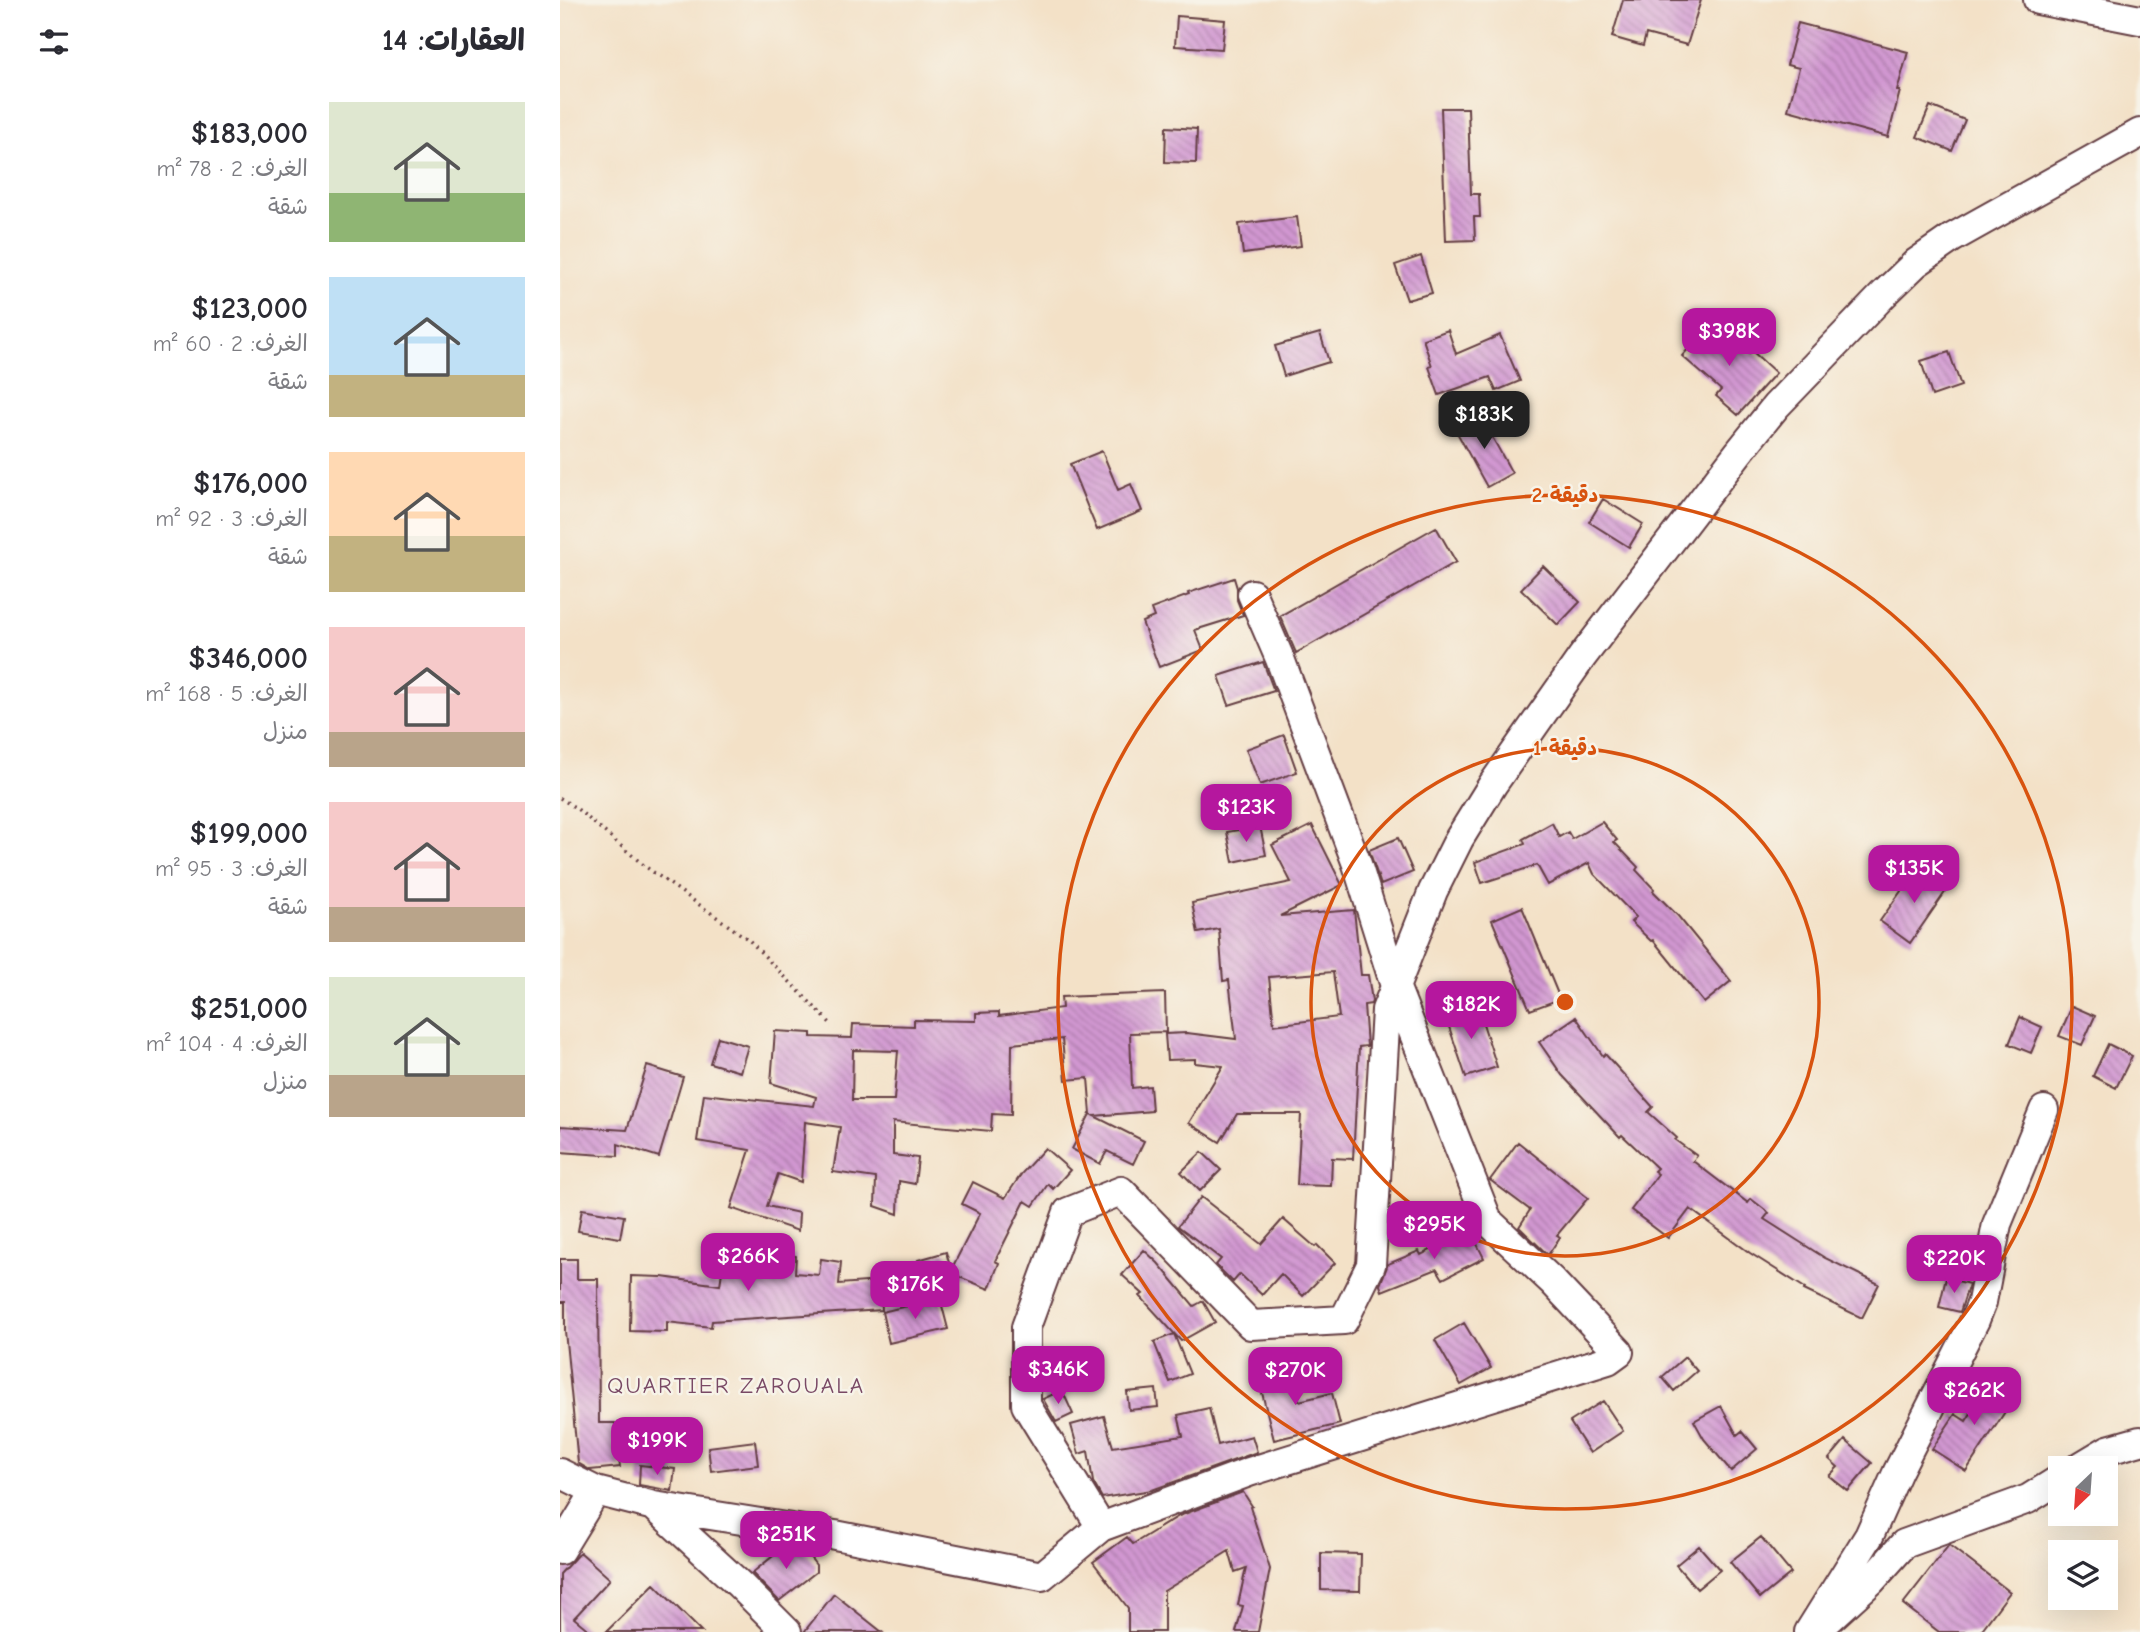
<!DOCTYPE html>
<html lang="ar">
<head>
<meta charset="utf-8">
<style>
	:root { --surface:#fff; --page:#f2f2f3; --text:#2b2b33; --muted:#7c7c81; --accent:#b5179e }
	body { margin:0; font-family:"Comic Neue","Playpen Sans Arabic",sans-serif; background:var(--page); color:var(--text); direction:rtl; height:100vh; display:flex; flex-direction:column; font-size:26px; white-space:nowrap }
	* { box-sizing:border-box; margin:0 }
	p { font-size:23px; color:var(--muted) }
	.icon { flex:none; width:38px; height:38px; fill:none; stroke:currentColor; stroke-width:2; stroke-linecap:round; stroke-linejoin:round }
	.map { position:relative; flex:1; overflow:hidden; direction:ltr }
	.side { display:flex; flex-direction:column; background:var(--surface); width:560px }
	.side>* { flex:none }
	.needle { width:46px; rotate:205deg }
	.buttons { position:absolute; left:1488px; top:1456px; display:grid; gap:14px }
	.buttons a { display:grid; place-items:center; width:70px; height:70px; border-radius:0px; background:var(--surface); box-shadow:0 7px 28px #0002; font-size:35px }
	.price { position:absolute; translate:-50% -60px; padding:0 16px; border-radius:14px; background:var(--accent); color:#fff; font-size:23px; line-height:46px; filter:drop-shadow(0 2px 4px #0008) }
	.price::after { content:''; position:absolute; left:50%; top:42px; width:21px; height:16px; margin-left:-10px; background:inherit; clip-path:polygon(0 0,100% 0,50% 100%) }
	.price.current { background:#222; color:#fff }
	ul { padding:0; list-style:none }
	li { display:flex; align-items:center; gap:21px; height:175px; padding:0 35px }
	li span { display:grid; place-items:center; flex:none; width:196px; height:140px; border-radius:0px; color:#555 }
	li>.icon { margin-inline-start:auto }
	span .icon { width:84px; height:84px; fill:#fffc; stroke-width:1 }
	li b { font-size:30px }
	h2 { display:flex; justify-content:space-between; align-items:center; height:84px; padding:0 35px; font-size:30px }
	main { display:flex; flex:1; min-height:0 }
	.map>svg:first-child { display:block }
	.building { fill:url(#building-back-hatch); fill-rule:evenodd }
	.lines { fill:none; stroke-linecap:round; stroke-linejoin:round }
	.minor-casing { stroke:#633c42; stroke-width:32 }
	.path { stroke:#633c42; stroke-width:3.5; stroke-dasharray:2 5; stroke-linecap:butt }
	.minor { stroke:#fff; stroke-width:28 }
	.ring { fill:none; stroke:#d8530f; stroke-width:3.5 }
	.labels { text-anchor:middle; dominant-baseline:central; stroke-width:5; stroke-linejoin:round; paint-order:stroke }
	.quarter-label { font-size:23px; letter-spacing:2px; fill:#794965; stroke:#f7f3e8 }
	.centre { fill:#d8530f; stroke:#f7f3e8; stroke-width:3.5 }
	.ring-label { font-size:21px; text-anchor:middle; font-weight:bold; fill:#d8530f; stroke:#f7f3e8; stroke-width:5; stroke-linejoin:round; paint-order:stroke }
</style>
</head>
<body>
<main>
<div class="map">
<svg width="1580" height="1632" viewBox="0 0 1580 1632">
	<defs>
		<pattern id="building-back-hatch" width="6" height="6" patternUnits="userSpaceOnUse" patternTransform="scale(1.75)"><rect width="6" height="6" fill="#d197d1"/><path d="M-1 5l2 2M0 0l6 6M5-1l2 2" fill="none" stroke="#ac7baa"/></pattern>
	</defs>
	<rect width="100%" height="100%" fill="#f7f3e8"/>
	<filter id="ink" filterUnits="userSpaceOnUse"><feTurbulence type="fractalNoise" baseFrequency=".0143" numOctaves="2"/><feDisplacementMap in="SourceGraphic" scale="14" xChannelSelector="R" yChannelSelector="G"/><feConvolveMatrix kernelMatrix="1 2 1 2 8 2 1 2 1" color-interpolation-filters="sRGB"/></filter>
	<filter id="wash" filterUnits="userSpaceOnUse"><feTurbulence type="fractalNoise" baseFrequency=".00686" numOctaves="4" result="noise"/><feDisplacementMap in="SourceGraphic" scale="28" xChannelSelector="R" yChannelSelector="G"/><feGaussianBlur stdDeviation="1.57" result="paint"/><feColorMatrix in="noise" values="0 0 0 0 0 0 0 0 0 0 0 0 0 0 0 0 0 1.4 0 .05"/><feComposite in="paint" operator="in"/></filter>
	<g filter="url(#wash)">
		<rect width="100%" height="100%" fill="#f3e1c7"/>
		<g id="blocks">
			<path class="building" d="M 1063,0 L 1141,0 L 1127,45 L 1086,34 L 1083,46 L 1052,37 Z
				M 617,16 L 665,20 L 662,49 L 615,46 Z
				M 1238,23 L 1348,52 L 1337,91 L 1340,91 L 1328,137 L 1228,110 L 1239,68 L 1227,65 Z
				M 1370,106 L 1405,120 L 1392,151 L 1357,137 Z
				M 881,108 L 908,108 L 911,194 L 919,194 L 920,217 L 914,217 L 915,240 L 886,241 Z
				M 606,127 L 637,129 L 636,163 L 605,162 Z
				M 737,217 L 741,246 L 683,254 L 679,224 Z
				M 861,256 L 872,293 L 847,300 L 835,265 Z
				M 1152,322 L 1189,354 L 1192,351 L 1216,373 L 1178,415 L 1156,396 L 1161,390 L 1122,356 Z
				M 888,330 L 896,354 L 940,335 L 960,381 L 936,391 L 930,377 L 879,395 L 869,367 L 872,366 L 863,339 Z
				M 760,333 L 769,362 L 724,376 L 715,346 Z
				M 1389,352 L 1401,386 L 1372,396 L 1361,361 Z
				M 920,415 L 952,473 L 927,487 L 895,429 Z
				M 542,451 L 558,490 L 571,484 L 582,511 L 537,530 L 510,464 Z
				M 1043,499 L 1083,524 L 1069,547 L 1029,522 Z
				M 876,527 L 896,562 L 736,653 L 720,616 Z
				M 983,566 L 1020,602 L 998,625 L 961,589 Z
				M 674,578 L 677,588 L 677,600 L 683,615 L 635,630 L 643,650 L 599,667 L 582,622 L 594,617 L 591,609 L 629,595 L 628,593 Z
				M 703,662 L 714,691 L 669,705 L 659,676 Z
				M 724,735 L 737,772 L 700,785 L 686,749 Z
				M 1042,822 L 1057,840 L 1054,842 L 1078,867 L 1076,870 L 1094,889 L 1093,891 L 1118,916 L 1171,981 L 1144,1003 L 1093,940 L 1091,941 L 1071,922 L 1076,917 L 1034,874 L 1029,863 L 988,885 L 977,865 L 922,883 L 915,862 L 965,844 L 963,839 L 992,823 L 999,837 L 1008,832 L 1012,839 Z
				M 752,825 L 782,885 L 720,916 L 794,910 L 801,975 L 808,975 L 812,1001 L 811,1004 L 804,1005 L 807,1046 L 799,1047 L 793,1159 L 772,1158 L 771,1186 L 737,1185 L 741,1114 L 677,1114 L 660,1142 L 629,1123 L 663,1066 L 635,1063 L 635,1059 L 607,1060 L 605,1034 L 627,1033 L 676,1039 L 669,980 L 663,981 L 659,929 L 638,933 L 632,903 L 731,882 L 712,845 ZM 773,972 L 779,1017 L 714,1025 L 709,977 Z
				M 700,826 L 706,855 L 673,862 L 667,832 Z
				M 838,838 L 853,872 L 821,885 L 809,850 Z
				M 1358,867 L 1388,888 L 1350,943 L 1320,921 Z
				M 962,907 L 1000,999 L 970,1010 L 932,920 Z
				M 605,993 L 606,1032 L 570,1033 L 572,1088 L 590,1086 L 592,1111 L 534,1116 L 584,1141 L 573,1164 L 547,1151 L 540,1164 L 512,1149 L 530,1114 L 531,1114 L 528,1078 L 506,1080 L 502,1039 L 452,1044 L 451,1115 L 432,1114 L 431,1131 L 333,1122 L 333,1155 L 358,1158 L 355,1184 L 339,1181 L 338,1214 L 315,1206 L 316,1178 L 273,1172 L 280,1127 L 245,1122 L 241,1182 L 218,1174 L 207,1206 L 239,1213 L 238,1231 L 171,1208 L 190,1150 L 137,1141 L 144,1094 L 254,1106 L 256,1097 L 211,1083 L 215,1031 L 251,1033 L 251,1037 L 292,1038 L 293,1024 L 354,1026 L 354,1020 L 416,1021 L 416,1013 L 439,1012 L 439,1016 L 502,1008 L 501,997 ZM 293,1050 L 338,1051 L 334,1100 L 292,1100 Z
				M 917,1005 L 937,1067 L 906,1077 L 885,1015 Z
				M 1512,1006 L 1535,1016 L 1522,1045 L 1499,1036 Z
				M 1016,1017 L 1043,1056 L 1045,1054 L 1093,1107 L 1088,1112 L 1117,1138 L 1115,1140 L 1137,1156 L 1133,1161 L 1188,1203 L 1191,1199 L 1209,1213 L 1204,1219 L 1265,1258 L 1319,1284 L 1302,1318 L 1244,1290 L 1245,1288 L 1190,1253 L 1130,1209 L 1108,1238 L 1071,1210 L 1098,1174 L 1094,1171 L 1097,1168 L 1062,1135 L 1060,1137 L 1002,1075 L 979,1042 Z
				M 1460,1017 L 1482,1027 L 1471,1053 L 1449,1044 Z
				M 158,1037 L 188,1046 L 180,1072 L 150,1063 Z
				M 1548,1044 L 1572,1056 L 1556,1088 L 1533,1076 Z
				M 87,1066 L 123,1077 L 99,1157 L 58,1144 L 58,1156 L 0,1152 L 0,1126 L 67,1130 Z
				M 958,1142 L 1028,1198 L 997,1235 L 1000,1237 L 988,1255 L 959,1227 L 970,1210 L 930,1180 Z
				M 485,1148 L 510,1170 L 493,1189 L 488,1184 L 473,1206 L 465,1201 L 435,1261 L 439,1263 L 429,1289 L 392,1274 L 393,1278 L 366,1286 L 358,1260 L 386,1252 L 391,1270 L 420,1213 L 402,1204 L 413,1182 L 445,1198 L 462,1173 Z
				M 642,1152 L 661,1170 L 640,1191 L 621,1172 Z
				M 641,1197 L 701,1244 L 723,1219 L 755,1247 L 757,1245 L 775,1263 L 743,1296 L 721,1274 L 702,1295 L 680,1274 L 673,1282 L 656,1265 L 661,1259 L 618,1226 Z
				M 22,1209 L 64,1216 L 60,1238 L 18,1231 Z
				M 910,1230 L 924,1258 L 883,1279 L 877,1269 L 822,1291 L 820,1285 L 828,1264 L 859,1251 L 861,1255 Z
				M 166,1245 L 236,1256 L 235,1273 L 259,1275 L 261,1259 L 281,1262 L 279,1284 L 320,1281 L 322,1310 L 152,1321 L 151,1327 L 107,1322 L 107,1332 L 70,1331 L 71,1276 L 102,1277 L 160,1285 Z
				M 584,1250 L 598,1263 L 634,1306 L 643,1301 L 655,1322 L 621,1341 L 580,1296 L 583,1294 L 562,1275 Z
				M 0,1259 L 17,1259 L 17,1279 L 38,1279 L 39,1423 L 55,1423 L 60,1467 L 30,1470 L 18,1463 L 5,1331 L 5,1302 L 0,1302 Z
				M 1386,1278 L 1409,1284 L 1400,1312 L 1379,1307 Z
				M 380,1298 L 388,1329 L 329,1343 L 322,1312 Z
				M 904,1323 L 931,1368 L 901,1385 L 875,1340 Z
				M 614,1334 L 630,1374 L 610,1382 L 594,1342 Z
				M 1125,1357 L 1137,1371 L 1114,1391 L 1102,1377 Z
				M 731,1369 L 739,1401 L 772,1393 L 780,1424 L 714,1440 L 698,1377 Z
				M 1432,1380 L 1456,1395 L 1406,1471 L 1372,1449 L 1395,1414 L 1406,1421 Z
				M 596,1389 L 598,1407 L 569,1410 L 567,1392 Z
				M 502,1390 L 513,1414 L 496,1422 L 483,1399 Z
				M 1043,1401 L 1063,1431 L 1030,1453 L 1010,1422 Z
				M 1161,1406 L 1177,1435 L 1182,1431 L 1197,1449 L 1171,1471 L 1144,1439 L 1134,1421 Z
				M 649,1408 L 658,1445 L 692,1436 L 697,1452 L 592,1490 L 542,1498 L 533,1482 L 528,1451 L 519,1454 L 511,1425 L 544,1416 L 553,1447 L 623,1436 L 618,1415 Z
				M 1285,1440 L 1312,1463 L 1288,1491 L 1269,1476 L 1278,1467 L 1269,1459 Z
				M 195,1441 L 198,1465 L 151,1471 L 148,1447 Z
				M 80,1465 L 115,1469 L 112,1491 L 79,1485 Z
				M 683,1492 L 692,1506 L 690,1507 L 710,1569 L 698,1632 L 676,1632 L 683,1606 L 678,1605 L 686,1568 L 675,1572 L 669,1551 L 604,1591 L 604,1632 L 568,1632 L 568,1608 L 533,1562 L 567,1537 L 573,1544 L 619,1516 Z
				M 1201,1537 L 1231,1573 L 1200,1598 L 1170,1562 Z
				M 228,1544 L 241,1546 L 256,1565 L 256,1572 L 219,1601 L 192,1573 Z
				M 1389,1545 L 1450,1592 L 1420,1632 L 1379,1632 L 1343,1604 Z
				M 1139,1546 L 1160,1570 L 1137,1589 L 1116,1565 Z
				M 20,1552 L 50,1579 L 14,1618 L 31,1632 L 0,1632 L 0,1574 Z
				M 761,1553 L 801,1554 L 800,1591 L 761,1590 Z
				M 94,1584 L 142,1632 L 46,1632 Z
				M 274,1594 L 322,1632 L 244,1632 Z"/>
		</g>
	</g>
	<g filter="url(#ink)">
		<use href="#blocks" fill-opacity="0" stroke="#633c42" stroke-width="2"/>
		<g class="lines">
			<defs>
				<path id="minor" d="M 1478,0 L 1580,20
					M 1518,1468 L 1548,1450 L 1580,1441
					M 0,1473 L 36,1491 L 94,1506 L 275,1535 L 482,1576 L 541,1527 L 466,1405 L 466,1327 L 508,1212 L 561,1191 L 691,1325 L 784,1320 L 811,1265 L 826,1010 L 873,891 L 899,839 L 933,784 L 1022,657 L 1179,452 L 1216,406 L 1325,293 L 1356,263 L 1392,238 L 1580,133
					M 94,1506 L 180,1585 L 227,1632
					M 541,1527 L 689,1472 L 1048,1360 L 1059,1352 L 992,1281 L 928,1221 L 835,986 L 797,864 L 720,659 L 692,594
					M 0,1550 L 36,1491
					M 1265,1623 L 1311,1581 L 1344,1544 L 1468,1499 L 1500,1479
					M 1249,1632 L 1309,1536 L 1338,1471 L 1415,1320 L 1422,1302 L 1437,1224 L 1484,1110"/>
			</defs>
			<use href="#minor" class="minor-casing"/>
			<path class="path" d="M 0,798 L 16,808 L 86,867 L 189,940 L 271,1024"/>
			<use href="#minor" class="minor"/>
		</g>
	</g>
	<g class="ring">
		<circle cx="1005" cy="1002" r="254"/>
		<circle cx="1005" cy="1002" r="507"/>
	</g>
	<g class="labels">
		<g class="quarter-label">
			<text x="176" y="1385">QUARTIER ZAROUALA</text>
		</g>
	</g>
	<circle cx="1005" cy="1002" r="10" class="centre"/>
	<g class="ring-label">
		<text x="1005" y="502">2 دقيقة</text>
		<text x="1005" y="755">1 دقيقة</text>
	</g>
</svg>
<div class="buttons">
<a><svg class="needle" viewBox="-14 -14 28 28"><path d="M0-13l5 13h-10z" fill="#e53935"/><path d="M0 13l5-13h-10z" fill="#7c7c81"/></svg></a>
<a><svg class="icon" aria-label="layers" viewBox="0 0 24 24"><path d="M12 4l9 5-9 5-9-5zM3 14l9 5 9-5"/></svg></a>
</div>
<b class="price" style="left:1169px;top:368px">$398K</b>
<b class="price current" style="left:924px;top:451px">$183K</b>
<b class="price" style="left:686px;top:844px">$123K</b>
<b class="price" style="left:1354px;top:905px">$135K</b>
<b class="price" style="left:911px;top:1041px">$182K</b>
<b class="price" style="left:874px;top:1261px">$295K</b>
<b class="price" style="left:188px;top:1293px">$266K</b>
<b class="price" style="left:1394px;top:1295px">$220K</b>
<b class="price" style="left:355px;top:1321px">$176K</b>
<b class="price" style="left:498px;top:1406px">$346K</b>
<b class="price" style="left:735px;top:1407px">$270K</b>
<b class="price" style="left:1414px;top:1427px">$262K</b>
<b class="price" style="left:97px;top:1477px">$199K</b>
<b class="price" style="left:226px;top:1571px">$251K</b>
</div>
<section class="side">
<h2>العقارات: 14<svg class="icon" aria-label="filters" viewBox="0 0 24 24"><path d="M4 7h16M4 17h16"/><circle cx="9" cy="7" r="2"/><circle cx="15" cy="17" r="2"/></svg></h2>
<ul>
<li><span style="background:linear-gradient(#dfe7d0 65%,#8fb573 0)"><svg class="icon" aria-label="home" viewBox="0 0 24 24"><path d="M3 11l9-7 9 7M6 9v11h12V9"/></svg></span><div><b>$183,000</b><p>الغرف: 2 · 78 m²</p><p>شقة</p></div></li>
<li><span style="background:linear-gradient(#bfe0f5 70%,#c2b280 0)"><svg class="icon" aria-label="home" viewBox="0 0 24 24"><path d="M3 11l9-7 9 7M6 9v11h12V9"/></svg></span><div><b>$123,000</b><p>الغرف: 2 · 60 m²</p><p>شقة</p></div></li>
<li><span style="background:linear-gradient(#ffd9b3 60%,#c2b280 0)"><svg class="icon" aria-label="home" viewBox="0 0 24 24"><path d="M3 11l9-7 9 7M6 9v11h12V9"/></svg></span><div><b>$176,000</b><p>الغرف: 3 · 92 m²</p><p>شقة</p></div></li>
<li><span style="background:linear-gradient(#f6c9c9 75%,#b9a48a 0)"><svg class="icon" aria-label="home" viewBox="0 0 24 24"><path d="M3 11l9-7 9 7M6 9v11h12V9"/></svg></span><div><b>$346,000</b><p>الغرف: 5 · 168 m²</p><p>منزل</p></div></li>
<li><span style="background:linear-gradient(#f6c9c9 75%,#b9a48a 0)"><svg class="icon" aria-label="home" viewBox="0 0 24 24"><path d="M3 11l9-7 9 7M6 9v11h12V9"/></svg></span><div><b>$199,000</b><p>الغرف: 3 · 95 m²</p><p>شقة</p></div></li>
<li><span style="background:linear-gradient(#dfe7d0 70%,#b9a48a 0)"><svg class="icon" aria-label="home" viewBox="0 0 24 24"><path d="M3 11l9-7 9 7M6 9v11h12V9"/></svg></span><div><b>$251,000</b><p>الغرف: 4 · 104 m²</p><p>منزل</p></div></li>
</ul>
</section>
</main>
</body>
</html>
